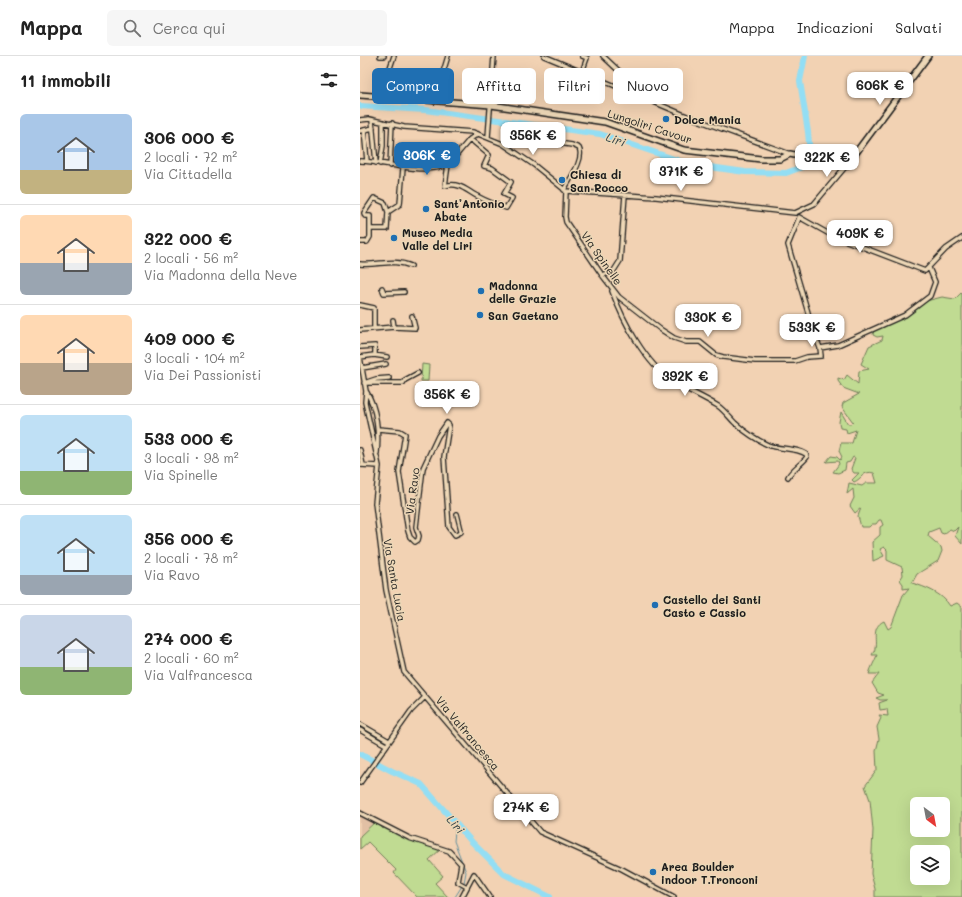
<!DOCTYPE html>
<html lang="it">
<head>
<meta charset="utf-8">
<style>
	:root { --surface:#fff; --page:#f6f6f6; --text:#222; --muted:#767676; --line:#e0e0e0; --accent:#1f6fb2 }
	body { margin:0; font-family:Mali,sans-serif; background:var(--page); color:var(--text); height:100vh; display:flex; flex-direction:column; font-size:15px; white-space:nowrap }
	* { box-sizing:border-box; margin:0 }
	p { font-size:13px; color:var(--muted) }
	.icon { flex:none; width:22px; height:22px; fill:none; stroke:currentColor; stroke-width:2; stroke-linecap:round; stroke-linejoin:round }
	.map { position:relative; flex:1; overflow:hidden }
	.drawer { display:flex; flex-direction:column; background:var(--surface); width:360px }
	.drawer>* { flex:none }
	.banner { position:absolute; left:12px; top:12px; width:380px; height:36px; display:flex; gap:8px }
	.needle { width:26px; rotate:148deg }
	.tools { position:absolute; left:550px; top:741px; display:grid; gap:8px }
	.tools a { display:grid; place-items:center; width:40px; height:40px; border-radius:6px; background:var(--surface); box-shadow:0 4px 16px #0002; font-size:20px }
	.price { position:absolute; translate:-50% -34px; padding:0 9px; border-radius:8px; background:#fff; color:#222; font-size:13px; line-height:26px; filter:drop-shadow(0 1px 2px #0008) }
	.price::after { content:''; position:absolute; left:50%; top:24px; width:12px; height:9px; margin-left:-6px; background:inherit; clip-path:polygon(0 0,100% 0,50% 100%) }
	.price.active { background:var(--accent); color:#fff }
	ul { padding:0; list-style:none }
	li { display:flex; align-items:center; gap:12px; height:100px; padding:0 20px }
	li+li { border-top:1px solid var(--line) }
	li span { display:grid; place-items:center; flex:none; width:112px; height:80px; border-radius:6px; color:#555 }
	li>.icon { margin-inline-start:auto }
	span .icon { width:48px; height:48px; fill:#fffc; stroke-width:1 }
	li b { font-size:17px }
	h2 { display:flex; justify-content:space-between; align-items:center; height:48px; padding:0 20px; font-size:17px }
	.tag { padding:0 14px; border-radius:6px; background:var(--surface); box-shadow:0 4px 16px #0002; font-size:14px; line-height:36px }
	.tag.active { background:var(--accent); color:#fff }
	header { display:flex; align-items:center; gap:24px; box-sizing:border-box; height:56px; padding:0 20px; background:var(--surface); border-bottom:1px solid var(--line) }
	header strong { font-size:19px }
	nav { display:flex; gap:22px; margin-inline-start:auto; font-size:14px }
	.search { width:280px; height:36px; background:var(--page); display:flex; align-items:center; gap:10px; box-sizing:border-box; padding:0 14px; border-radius:6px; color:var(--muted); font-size:15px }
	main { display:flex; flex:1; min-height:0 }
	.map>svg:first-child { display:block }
	.built { fill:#e2c0a4 }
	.green { fill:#c0db92; stroke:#6e7c57; fill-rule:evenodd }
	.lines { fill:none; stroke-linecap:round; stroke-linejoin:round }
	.stream { stroke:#63909e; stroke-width:1 }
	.river { stroke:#93def4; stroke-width:6 }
	.street-casing { stroke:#1c1c1c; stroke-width:6 }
	.secondary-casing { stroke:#1c1c1c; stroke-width:8 }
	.street { stroke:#edd7b6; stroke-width:3.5 }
	.secondary { stroke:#edd7b6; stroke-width:5 }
	.poi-dot { fill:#1f6fb2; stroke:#edd7b6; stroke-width:1.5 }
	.labels { text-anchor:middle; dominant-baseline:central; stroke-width:3; stroke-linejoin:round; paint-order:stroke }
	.poi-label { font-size:11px; font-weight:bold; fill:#1c1c1c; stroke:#edd7b6; text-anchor:start }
	.street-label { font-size:11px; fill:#1c1c1c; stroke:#edd7b6 }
	.water-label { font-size:12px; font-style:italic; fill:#344347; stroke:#edd7b6 }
</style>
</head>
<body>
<header>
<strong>Mappa</strong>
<div class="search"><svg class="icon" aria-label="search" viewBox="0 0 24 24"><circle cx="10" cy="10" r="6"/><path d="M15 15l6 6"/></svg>Cerca qui</div>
<nav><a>Mappa</a><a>Indicazioni</a><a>Salvati</a></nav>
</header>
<main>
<section class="drawer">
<h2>11 immobili<svg class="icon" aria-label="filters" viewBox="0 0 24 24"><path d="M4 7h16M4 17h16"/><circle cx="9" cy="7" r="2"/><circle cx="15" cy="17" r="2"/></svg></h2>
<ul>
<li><span style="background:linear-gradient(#a9c7e8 70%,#c2b280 0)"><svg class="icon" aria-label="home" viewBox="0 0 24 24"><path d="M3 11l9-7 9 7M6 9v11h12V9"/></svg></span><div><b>306 000 €</b><p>2 locali · 72 m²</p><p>Via Cittadella</p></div></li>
<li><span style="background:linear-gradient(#ffd9b3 60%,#9aa5b1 0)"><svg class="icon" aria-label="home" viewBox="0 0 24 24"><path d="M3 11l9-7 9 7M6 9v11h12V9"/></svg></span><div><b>322 000 €</b><p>2 locali · 56 m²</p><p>Via Madonna della Neve</p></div></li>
<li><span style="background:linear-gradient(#ffd9b3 60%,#b9a48a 0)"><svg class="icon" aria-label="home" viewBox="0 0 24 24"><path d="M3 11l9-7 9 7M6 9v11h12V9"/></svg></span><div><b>409 000 €</b><p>3 locali · 104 m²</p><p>Via Dei Passionisti</p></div></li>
<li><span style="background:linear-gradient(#bfe0f5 70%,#8fb573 0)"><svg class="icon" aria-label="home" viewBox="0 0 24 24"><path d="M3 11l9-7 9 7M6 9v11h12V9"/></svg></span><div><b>533 000 €</b><p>3 locali · 98 m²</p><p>Via Spinelle</p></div></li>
<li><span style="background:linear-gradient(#bfe0f5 75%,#9aa5b1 0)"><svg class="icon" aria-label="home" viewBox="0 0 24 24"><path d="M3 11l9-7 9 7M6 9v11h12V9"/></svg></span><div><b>356 000 €</b><p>2 locali · 78 m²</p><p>Via Ravo</p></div></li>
<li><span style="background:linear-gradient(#c9d6e8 65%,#8fb573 0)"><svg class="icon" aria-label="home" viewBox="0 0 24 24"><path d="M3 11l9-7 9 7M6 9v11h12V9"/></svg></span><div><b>274 000 €</b><p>2 locali · 60 m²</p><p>Via Valfrancesca</p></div></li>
</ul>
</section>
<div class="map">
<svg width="602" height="841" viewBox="0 0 602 841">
	<rect width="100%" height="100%" fill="#f2d2b3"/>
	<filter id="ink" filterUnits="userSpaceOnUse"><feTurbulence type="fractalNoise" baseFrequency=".025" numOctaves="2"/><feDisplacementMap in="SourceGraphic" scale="8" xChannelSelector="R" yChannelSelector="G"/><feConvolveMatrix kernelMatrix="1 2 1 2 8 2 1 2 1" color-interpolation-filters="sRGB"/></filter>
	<g filter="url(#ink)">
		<path class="built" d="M 0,758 L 16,765 L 0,780 Z"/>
		<path class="green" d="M 602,236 L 602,488 L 595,480 L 598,471 L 594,475 L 590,473 L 584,478 L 581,477 L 579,472 L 569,476 L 568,480 L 581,491 L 582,495 L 578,505 L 557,518 L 552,527 C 565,531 582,537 590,550 L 597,547 L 602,551 L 602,841 L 515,841 L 515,833 L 511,818 L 513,774 L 510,744 L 505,730 L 517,714 L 516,695 L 519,683 L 517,671 L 521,662 L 519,659 L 528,660 L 527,653 L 520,654 L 519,647 L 527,644 L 520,644 L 516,642 L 524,639 L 518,637 L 512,627 L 519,618 L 509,618 C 511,611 515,605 517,599 L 512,599 C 513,596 515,595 515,592 C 517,584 511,571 524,565 L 528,573 L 531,571 L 543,539 L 549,532 L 543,533 L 543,528 L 540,524 L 543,519 L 542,511 L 527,504 L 527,494 L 524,491 L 520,493 L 524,500 L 513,505 L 512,486 L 520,479 L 520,471 L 523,469 L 521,464 L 519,464 L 516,468 L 512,468 L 509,471 L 501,471 L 498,460 L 501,452 L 495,457 L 490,450 L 494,442 L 493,433 L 487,438 L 489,427 L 502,430 L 506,427 L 517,427 L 514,417 C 503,414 502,423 494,426 L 492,424 L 499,417 L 494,417 L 491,413 L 495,402 L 493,401 L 490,406 L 486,407 L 485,414 L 478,417 L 473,416 L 479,408 L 478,405 L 466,406 L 471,400 L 477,401 L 480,404 L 482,401 L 479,395 L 481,387 L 492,387 L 496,374 L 487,377 L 486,373 L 480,372 L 479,366 L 481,356 L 488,368 L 491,368 L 493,366 L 482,351 L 483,347 L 499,338 L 483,332 L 478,325 L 478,322 L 484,324 L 487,319 L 498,328 L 499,315 L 509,313 L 501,308 L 509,290 L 522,284 L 523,280 L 517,281 L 513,279 L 514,274 L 543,262 L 566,245 L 582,241 L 595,243 ZM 557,748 L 583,748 L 583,774 L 557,774 ZM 557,796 L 583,796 L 583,822 L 557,822 Z
			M 62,308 L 69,309 L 68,325 L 61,325 Z
			M 16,765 L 23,773 L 25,771 L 40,779 L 82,792 L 69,804 L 83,820 L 75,827 L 88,841 L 57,841 L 34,817 L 36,814 L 8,786 L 0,793 L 0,780 Z"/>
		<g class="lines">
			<path class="stream" d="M 96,767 L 94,785 L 106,816 L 104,827
				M 95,841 L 102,830"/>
			<path class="river" d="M 0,50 L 65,54 L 240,78 L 329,108 L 385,116 L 426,117 L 442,111 L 450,99 L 448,76 L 440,25 L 445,0
				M 0,698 L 32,715 L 61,728 L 112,786 L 144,818 L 190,841"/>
			<defs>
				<path id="street" d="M 20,0 L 24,0
					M 184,0 L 327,60 L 430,98
					M 243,0 L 276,31 L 280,36 L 279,40
					M 222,16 L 227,2 L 222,0
					M 20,41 L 34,0
					M 74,46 L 88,0
					M 0,64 L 9,63 L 44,71 L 113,76 L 143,88 L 174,109 L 206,135 L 296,141 L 435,157
					M 12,64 L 16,107
					M 4,74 L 7,105
					M 0,75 L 13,72
					M 128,81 L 134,0
					M 156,81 L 212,89 L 219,92 C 225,103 209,124 204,134
					M 0,105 C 29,106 58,119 88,109
					M 20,108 L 23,90 L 23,66
					M 88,109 L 85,130 C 99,125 108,136 119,141 C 128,146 137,149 146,152 L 152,142 L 144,138 L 151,126 L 132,112 L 124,110 L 129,99 L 110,83
					M 88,109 L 110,83 L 118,78
					M 30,110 L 32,67
					M 206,135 L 205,161 L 206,166 L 242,219 L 259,241 L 300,273 L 314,282 L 326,286 L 340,286 L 356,299 L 363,301 L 395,305 L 435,305 L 447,301 L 461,300 L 460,292
					M 435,157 L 454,148 L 486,110
					M 439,161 L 471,179 L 565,215 L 586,193 L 602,182
					M 439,162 L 428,189 L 454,277 L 460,292 L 478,289 L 545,259 L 570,240 L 575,226 L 569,212
					M 10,173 L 10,160 L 5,160 L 4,157 L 14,142 L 25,147 L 28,156
					M 0,186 L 7,186 L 10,181 L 10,173 L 27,173 L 28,156 L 40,148 L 43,112
					M 0,208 C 18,210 33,202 51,210
					M 242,219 L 253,216 L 260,205 L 265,139
					M 22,232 L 24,237 L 44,236
					M 252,235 C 263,265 285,307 312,325 C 327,334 343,341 358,350 C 364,354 369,361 375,367 C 384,375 397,384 408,389 C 420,394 435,391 446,398 L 447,401 C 442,408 432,413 428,421
					M 0,249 L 14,252 L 14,272
					M 33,264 L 34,271
					M 0,274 L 34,271 L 55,272 L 52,260
					M 0,291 L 15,290 L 15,299
					M 0,301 L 6,335 L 5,346 L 19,410 L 15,447 L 26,534 L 44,616 L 180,776 L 262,813 L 314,841
					M 0,301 L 14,299 L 27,301
					M 2,312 L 26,308
					M 7,326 L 16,323 L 29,322
					M 4,327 L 43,327 L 45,324 L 58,317
					M 6,335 C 17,352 19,377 17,397
					M 18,373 L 40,375 L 45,378 L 39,416 L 48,475 L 50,481 L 55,486 L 58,484 L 59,480 L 56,471 L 63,412 L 78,380 L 87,367 L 89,369 L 84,401 L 89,471 L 95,479 L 101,476 L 101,474 L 97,458
					M 0,394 L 3,409
					M 0,409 L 19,410
					M 0,668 L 29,685
					M 0,674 L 26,689
					M 0,727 L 51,655 L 65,641
					M 0,757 L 49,782 L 89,795 L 101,808 L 98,826 L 107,831
					M 102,841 L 114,818 L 130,841"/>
				<path id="secondary" d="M 0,39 L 131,49 L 245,66 L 324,94 L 401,103 L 420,103 L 430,98 L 486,110 L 568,0"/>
			</defs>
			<use href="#street" class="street-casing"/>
			<use href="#secondary" class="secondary-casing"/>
			<use href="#street" class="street"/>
			<use href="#secondary" class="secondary"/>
		</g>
	</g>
	<g class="poi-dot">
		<circle cx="306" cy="63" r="4"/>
		<circle cx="202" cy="124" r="4"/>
		<circle cx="66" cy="153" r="4"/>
		<circle cx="34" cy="182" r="4"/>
		<circle cx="121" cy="235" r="4"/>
		<circle cx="120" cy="259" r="4"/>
		<circle cx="295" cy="549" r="4"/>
		<circle cx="293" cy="816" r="4"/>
	</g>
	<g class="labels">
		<g class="poi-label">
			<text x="314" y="63">Dolce Mania</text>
			<text x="210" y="118">Chiesa di<tspan x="210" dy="13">San Rocco</tspan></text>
			<text x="74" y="147">Sant’Antonio<tspan x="74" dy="13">Abate</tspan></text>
			<text x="42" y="176">Museo Media<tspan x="42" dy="13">Valle del Liri</tspan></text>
			<text x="129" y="229">Madonna<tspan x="129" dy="13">delle Grazie</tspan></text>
			<text x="128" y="259">San Gaetano</text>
			<text x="303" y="543">Castello dei Santi<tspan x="303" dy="13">Casto e Cassio</tspan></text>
			<text x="301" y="810">Area Boulder<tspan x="301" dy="13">indoor T.Tronconi</tspan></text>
		</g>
		<g class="street-label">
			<text transform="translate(290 70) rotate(18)">Lungoliri Cavour</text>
			<text transform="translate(242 202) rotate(55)">Via Spinelle</text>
			<text transform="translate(52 435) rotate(-82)">Via Ravo</text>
			<text transform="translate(35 524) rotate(80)">Via Santa Lucia</text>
			<text transform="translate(108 677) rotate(50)">Via Valfrancesca</text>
		</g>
		<g class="water-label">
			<text transform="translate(256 83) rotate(19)">Liri</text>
			<text transform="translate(96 768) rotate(49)">Liri</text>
		</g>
	</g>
</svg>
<div class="tools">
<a><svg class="needle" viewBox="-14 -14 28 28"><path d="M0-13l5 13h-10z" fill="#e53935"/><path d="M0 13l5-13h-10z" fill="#767676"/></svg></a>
<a><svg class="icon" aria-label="layers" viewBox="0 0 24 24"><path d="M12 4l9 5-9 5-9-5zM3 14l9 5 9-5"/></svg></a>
</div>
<b class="price" style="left:520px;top:50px">606K €</b>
<b class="price" style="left:173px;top:100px">356K €</b>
<b class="price active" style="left:67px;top:120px">306K €</b>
<b class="price" style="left:467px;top:122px">322K €</b>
<b class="price" style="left:321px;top:136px">371K €</b>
<b class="price" style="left:500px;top:198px">409K €</b>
<b class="price" style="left:348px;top:282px">330K €</b>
<b class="price" style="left:452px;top:292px">533K €</b>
<b class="price" style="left:325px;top:341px">392K €</b>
<b class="price" style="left:87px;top:359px">356K €</b>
<b class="price" style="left:166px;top:772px">274K €</b>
<div class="banner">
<a class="tag active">Compra</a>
<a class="tag">Affitta</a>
<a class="tag">Filtri</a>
<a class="tag">Nuovo</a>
</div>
</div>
</main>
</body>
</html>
